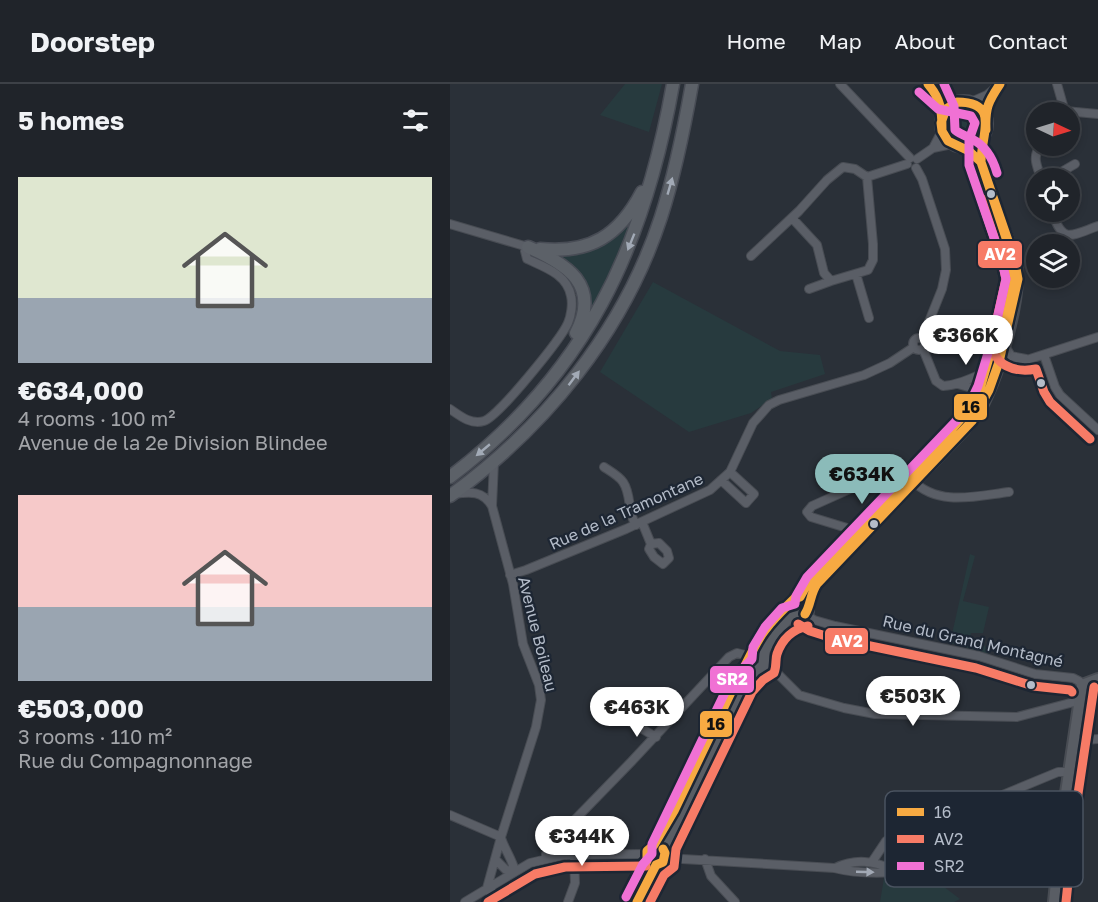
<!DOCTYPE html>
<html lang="en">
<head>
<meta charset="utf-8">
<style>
	:root { --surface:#20242a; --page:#282c32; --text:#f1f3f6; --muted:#a2a4a8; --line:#3d4147; --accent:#8bbbb9 }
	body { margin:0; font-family:"Golos Text",sans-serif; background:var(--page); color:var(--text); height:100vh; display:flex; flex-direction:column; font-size:22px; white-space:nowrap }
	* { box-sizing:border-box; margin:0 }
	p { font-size:20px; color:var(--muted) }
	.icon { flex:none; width:33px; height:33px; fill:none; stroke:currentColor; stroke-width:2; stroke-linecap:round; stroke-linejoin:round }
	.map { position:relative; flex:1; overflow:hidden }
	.panel { display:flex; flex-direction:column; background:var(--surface); width:450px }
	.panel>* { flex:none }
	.needle { width:39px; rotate:94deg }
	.fabs { position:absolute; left:576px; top:18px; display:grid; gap:12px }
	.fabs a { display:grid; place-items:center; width:54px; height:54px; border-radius:50%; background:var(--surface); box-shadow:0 3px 9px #0003,0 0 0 2px var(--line); font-size:30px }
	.price { position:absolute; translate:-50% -51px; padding:0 14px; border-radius:21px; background:#fff; color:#222; font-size:20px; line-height:39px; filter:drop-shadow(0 2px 3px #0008) }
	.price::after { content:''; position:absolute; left:50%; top:36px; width:18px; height:14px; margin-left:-9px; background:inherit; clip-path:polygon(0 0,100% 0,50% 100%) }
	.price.selected { background:var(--accent); color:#111 }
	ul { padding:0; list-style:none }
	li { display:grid; align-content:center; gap:12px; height:318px; padding:0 18px }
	li span { display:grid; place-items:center; height:186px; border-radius:0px; color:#555 }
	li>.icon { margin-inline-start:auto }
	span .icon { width:108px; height:108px; fill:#fffc; stroke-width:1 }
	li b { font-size:26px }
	h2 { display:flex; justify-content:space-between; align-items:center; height:72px; padding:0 18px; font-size:26px }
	header { display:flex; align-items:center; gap:36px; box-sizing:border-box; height:84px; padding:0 30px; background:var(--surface); border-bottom:2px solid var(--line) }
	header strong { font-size:28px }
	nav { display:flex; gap:33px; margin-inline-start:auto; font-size:21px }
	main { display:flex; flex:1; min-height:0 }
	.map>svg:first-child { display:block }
	.green { fill:#273a3e }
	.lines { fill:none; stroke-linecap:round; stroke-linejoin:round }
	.street-casing { stroke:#484c53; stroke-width:10 }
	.secondary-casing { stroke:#484c53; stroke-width:14 }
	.primary-casing { stroke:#484c55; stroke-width:15 }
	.street { stroke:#5a5e66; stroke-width:8 }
	.secondary { stroke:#595d64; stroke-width:10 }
	.primary { stroke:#5c6168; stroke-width:12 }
	.bus-1-casing { stroke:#1d2633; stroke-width:14 }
	.bus-2-casing { stroke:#1d2633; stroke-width:14 }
	.bus-3-casing { stroke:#1d2633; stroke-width:14 }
	.bus-1 { stroke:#f7aa42; stroke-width:9 }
	.bus-2 { stroke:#f77b66; stroke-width:9 }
	.bus-3 { stroke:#f071d4; stroke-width:9 }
	.oneway { fill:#a2aab6 }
	.oneway2 { fill:#a2a9b5 }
	.bus-dot { fill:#b4bcc9; stroke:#1d2633; stroke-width:2 }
	.labels { text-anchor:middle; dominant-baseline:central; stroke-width:4.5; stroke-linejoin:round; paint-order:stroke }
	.street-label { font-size:16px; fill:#b4bcc9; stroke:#1d2633 }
	.key { fill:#1d2633; stroke:#4a5360; stroke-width:1.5 }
	.key-label { font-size:16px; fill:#b4bcc9 }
	.line-badge { stroke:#1d2633; stroke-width:2 }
	.badge-label { font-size:16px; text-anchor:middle; font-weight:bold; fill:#fff }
	.pale-badge-label { font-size:16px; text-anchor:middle; font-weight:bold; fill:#111 }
</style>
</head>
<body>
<header>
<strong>Doorstep</strong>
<nav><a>Home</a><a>Map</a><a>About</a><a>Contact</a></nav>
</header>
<main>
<section class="panel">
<h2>5 homes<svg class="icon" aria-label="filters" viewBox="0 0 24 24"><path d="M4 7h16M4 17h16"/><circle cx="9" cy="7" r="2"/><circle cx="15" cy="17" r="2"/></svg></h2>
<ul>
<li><span style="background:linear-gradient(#dfe7d0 65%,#9aa5b1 0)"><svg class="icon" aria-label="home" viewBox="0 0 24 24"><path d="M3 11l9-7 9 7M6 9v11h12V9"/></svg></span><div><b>€634,000</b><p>4 rooms · 100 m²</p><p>Avenue de la 2e Division Blindee</p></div></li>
<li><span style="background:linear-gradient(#f6c9c9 60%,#9aa5b1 0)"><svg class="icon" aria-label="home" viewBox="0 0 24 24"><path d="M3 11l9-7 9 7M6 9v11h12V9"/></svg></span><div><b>€503,000</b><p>3 rooms · 110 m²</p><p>Rue du Compagnonnage</p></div></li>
</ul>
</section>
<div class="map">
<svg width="648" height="818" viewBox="0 0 648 818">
	<rect width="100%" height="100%" fill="#2a3038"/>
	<path class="green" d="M 175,0 L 212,0 L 199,48 L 150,31 Z
		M497 40a17 17 0 1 1 34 0a17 17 0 1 1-34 0Z
		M 185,130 L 172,165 L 137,237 L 122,183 L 115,176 L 104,170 L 115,170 Z
		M 203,198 L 330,267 L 370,271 L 375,290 L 321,308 L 322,315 L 301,329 L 239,348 L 150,288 Z
		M 520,470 L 525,472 L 513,517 L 539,523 L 533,549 L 521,549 L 520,556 L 533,559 L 539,570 L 500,559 Z
		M 477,790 L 510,815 L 504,818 L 430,818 L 434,794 Z"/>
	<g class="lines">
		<defs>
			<path id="street" d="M 390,0 L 460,74
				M 607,0 L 615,28
				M 521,18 L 537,11 L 550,0
				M 615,27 L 648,30
				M 535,30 L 543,8
				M 590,62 C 582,73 587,82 591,94
				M 483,64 L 502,60
				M 467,75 L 483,64 L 492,47
				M 466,84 L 472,95 L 495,165 L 496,186 L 492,205 L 472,255
				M 601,94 L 625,80
				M 602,128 C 613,160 620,152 648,142
				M 342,134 L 367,161 L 374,189 L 381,197 L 418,186 L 423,176 L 423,160 L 417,93
				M 0,140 L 78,163 L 75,167 L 77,175 C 94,183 117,190 121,212 C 123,220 121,232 118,239 C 111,255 48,333 34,337 C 21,341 10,332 0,325
				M 301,172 L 349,127 L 377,96 L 393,83 L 405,85 L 417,93 L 457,80
				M 406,190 L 419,234
				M 359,205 L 381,197
				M463 260a6 6 0 1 1 12 0a6 6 0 1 1-12 0Z
				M 554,260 L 561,272 L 576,275
				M 473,265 L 486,297 L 493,302 C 508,301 522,294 536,288
				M 594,271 L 605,303 L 610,311 L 648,346
				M 546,274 L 553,281 L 558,282 L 648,253
				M 508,300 L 532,307
				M 154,383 C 160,387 169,392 173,398 C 182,411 177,428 186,441
				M 271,396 L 296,419 L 304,410 L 280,388
				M 462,396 C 488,423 526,412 559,408
				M 3,410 C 20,408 32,406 42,422
				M 192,438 L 201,460 L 199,465 L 204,473 L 213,480 L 219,474 L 217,467 L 209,459 L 201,460
				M 406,452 L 397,444 L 361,433 L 357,428 L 362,422 L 431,391
				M 60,491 L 76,486 L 176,445 L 260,406 L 280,388 L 303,339 L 319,321 L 329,316 L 414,291 L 440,279 L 464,263
				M 355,530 L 364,536 L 385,542 L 529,572 L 585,590 L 623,594 L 629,597 L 632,601
				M 314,582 L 329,591 L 349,611 L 394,624 L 425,630 L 567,633 L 624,618 L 630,619
				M 146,618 L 206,653
				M 624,657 L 648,655
				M 0,731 L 51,753
				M 51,754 C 55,766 62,775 65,787
				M 215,774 L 384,784 C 431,796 493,783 539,771 C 562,764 586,755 610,758
				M 96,775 L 96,770 L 107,754 L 181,678 L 279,573 L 287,569 L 299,572
				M 255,775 L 261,792 L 285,818
				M 46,776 L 56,786 L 65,787
				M 422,778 L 436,757 L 496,722 L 520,715 L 538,717 L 608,688 L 619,688
				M 385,784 C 406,774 423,777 445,786
				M 37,804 L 51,753 L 86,643 L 91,616 L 89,601 L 73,560 L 63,500 L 42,422 L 44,378
				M 15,818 L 80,779 L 114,771 L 196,770
				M 39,818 L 42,801
				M 118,818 L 125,799 L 124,771"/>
			<path id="secondary" d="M 478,0 L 487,10 L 507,18
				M491 40a23 23 0 1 1 46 0a23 23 0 1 1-46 0Z
				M 350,513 L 360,495 L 484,366 L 524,318 L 532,300 L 559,204 L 560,182
				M 282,606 L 316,544 L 345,514 L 350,513
				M 213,765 L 292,601 L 306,586 L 314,582 L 314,568 L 324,550 L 339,534 L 352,531 L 358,527 L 357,517 L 366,500 L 514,346 C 521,337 528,329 533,320 C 548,290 574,209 565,177 C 555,141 526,91 533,54
				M 206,781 L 197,777 L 197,767 L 204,761 L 227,720
				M 183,812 L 197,777
				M 187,818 L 203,786 L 206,781 L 213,778 L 215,769 L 213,765
				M 604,818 L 613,729 L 632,601 L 648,595"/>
			<path id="primary" d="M 78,163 C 117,180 151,201 126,249
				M 90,165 C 140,170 169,152 192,108
				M 0,393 C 136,290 194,164 223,0
				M 0,412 C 96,342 174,247 211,133 C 225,90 234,45 242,0"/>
		</defs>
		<use href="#street" class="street-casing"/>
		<use href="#secondary" class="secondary-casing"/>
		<use href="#primary" class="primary-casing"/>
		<use href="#street" class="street"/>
		<use href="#secondary" class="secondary"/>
		<use href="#primary" class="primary"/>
		<defs>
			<path id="bus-1" d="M 478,0 C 491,15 492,27 492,46
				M 507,18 C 551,18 531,50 531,78 L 519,67 L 498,57 L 492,47 L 491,39 L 496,25 Z
				M 536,46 C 535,24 538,18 550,0
				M 350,513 L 360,495 L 484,366 L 520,324 L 530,305 L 559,204 L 559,163 L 531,78
				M 355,530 C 361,521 360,510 367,500 L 522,337 L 539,306 L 549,278 L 568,195 L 564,174 L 531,78
				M 197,777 L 197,767 L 204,761 L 224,727 L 286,598 C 297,581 303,561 316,545 C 324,534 335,524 345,514 L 350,513
				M 187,818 L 206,781 L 213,778 L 215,769 L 213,765"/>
			<path id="bus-2" d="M 531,114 L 552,177 L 556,195 L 542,257 C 542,282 566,289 586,285 L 594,308 L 600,318 L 640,355
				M 348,540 L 360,547 L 382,554 L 526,584 L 583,602 L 620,606 L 622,608
				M 38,818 L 85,790 L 115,783 L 196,782
				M 200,818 L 214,791 L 224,783 L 226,765 L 302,608 L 313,596 L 324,589 C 327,582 325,576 327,570 C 332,555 343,545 358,542
				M 616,818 L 625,730 L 644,603"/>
			<path id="bus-3" d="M 494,0 L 504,22 L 505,46 C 510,50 516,52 522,55 C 536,62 543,75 547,89
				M 176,813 L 193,780 L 202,770 L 202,760 L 281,596 L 302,575 L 303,563 L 315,543 L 332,524 L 345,520 L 346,512 L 357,493 L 505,338 L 518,323 L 528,302 L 544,249 L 556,195 L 552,177 L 519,81 L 519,56 L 525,39 L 521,32 L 488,25 L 469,8"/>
		</defs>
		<use href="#bus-1" class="bus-1-casing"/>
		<use href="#bus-2" class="bus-2-casing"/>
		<use href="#bus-3" class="bus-3-casing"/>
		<use href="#bus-1" class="bus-1"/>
		<use href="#bus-2" class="bus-2"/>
		<use href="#bus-3" class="bus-3"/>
	</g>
	<defs><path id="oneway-solid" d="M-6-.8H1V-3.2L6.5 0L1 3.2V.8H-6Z" transform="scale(1.5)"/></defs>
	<g class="oneway">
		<use href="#oneway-solid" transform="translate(220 102) rotate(-74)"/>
		<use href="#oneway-solid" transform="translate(181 158) rotate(112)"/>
		<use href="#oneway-solid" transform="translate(124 294) rotate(-53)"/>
		<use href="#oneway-solid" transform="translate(33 366) rotate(140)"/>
	</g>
	<use class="oneway2" href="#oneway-solid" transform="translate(415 788) rotate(2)"/>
	<g class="bus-dot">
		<circle cx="541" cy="110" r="5"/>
		<circle cx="591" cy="299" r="5"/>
		<circle cx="424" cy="440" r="5"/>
		<circle cx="581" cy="601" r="5"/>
	</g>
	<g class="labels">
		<g class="street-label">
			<text transform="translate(176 427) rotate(-24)">Rue de la Tramontane</text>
			<text transform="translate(88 550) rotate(76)">Avenue Boileau</text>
			<text transform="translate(523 557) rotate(13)">Rue du Grand Montagné</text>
		</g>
	</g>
	<rect x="435" y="707" width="198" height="96" rx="9" class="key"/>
	<rect x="447" y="724" width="27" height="8" fill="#f7aa42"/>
	<rect x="447" y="751" width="27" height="8" fill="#f77b66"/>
	<rect x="447" y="778" width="27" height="8" fill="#f071d4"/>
	<g class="key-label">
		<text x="484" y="734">16</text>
		<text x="484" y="761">AV2</text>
		<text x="484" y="788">SR2</text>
	</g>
	<g class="line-badge">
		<rect x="527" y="156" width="46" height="29" rx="6" fill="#f77b66"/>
		<rect x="503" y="309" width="35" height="28" rx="6" fill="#f7aa42"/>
		<rect x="374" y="543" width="45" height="28" rx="6" fill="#f77b66"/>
		<rect x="259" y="581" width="46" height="29" rx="6" fill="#f071d4"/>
		<rect x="249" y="626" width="34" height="28" rx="6" fill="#f7aa42"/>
	</g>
	<g class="badge-label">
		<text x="550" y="176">AV2</text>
		<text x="397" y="563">AV2</text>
		<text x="282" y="601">SR2</text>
	</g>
	<g class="pale-badge-label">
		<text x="521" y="329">16</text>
		<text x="266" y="646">16</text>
	</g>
</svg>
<div class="fabs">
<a><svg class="needle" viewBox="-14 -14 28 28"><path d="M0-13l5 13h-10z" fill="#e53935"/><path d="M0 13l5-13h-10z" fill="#a2a4a8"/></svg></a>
<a><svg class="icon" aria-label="locate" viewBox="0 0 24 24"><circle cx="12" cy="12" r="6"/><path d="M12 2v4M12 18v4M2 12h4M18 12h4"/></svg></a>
<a><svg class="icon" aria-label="layers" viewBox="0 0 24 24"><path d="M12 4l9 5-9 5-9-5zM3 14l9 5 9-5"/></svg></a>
</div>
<b class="price" style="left:516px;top:282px">€366K</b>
<b class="price selected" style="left:412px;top:421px">€634K</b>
<b class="price" style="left:463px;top:643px">€503K</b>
<b class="price" style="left:187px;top:654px">€463K</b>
<b class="price" style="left:132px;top:783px">€344K</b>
</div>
</main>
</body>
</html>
